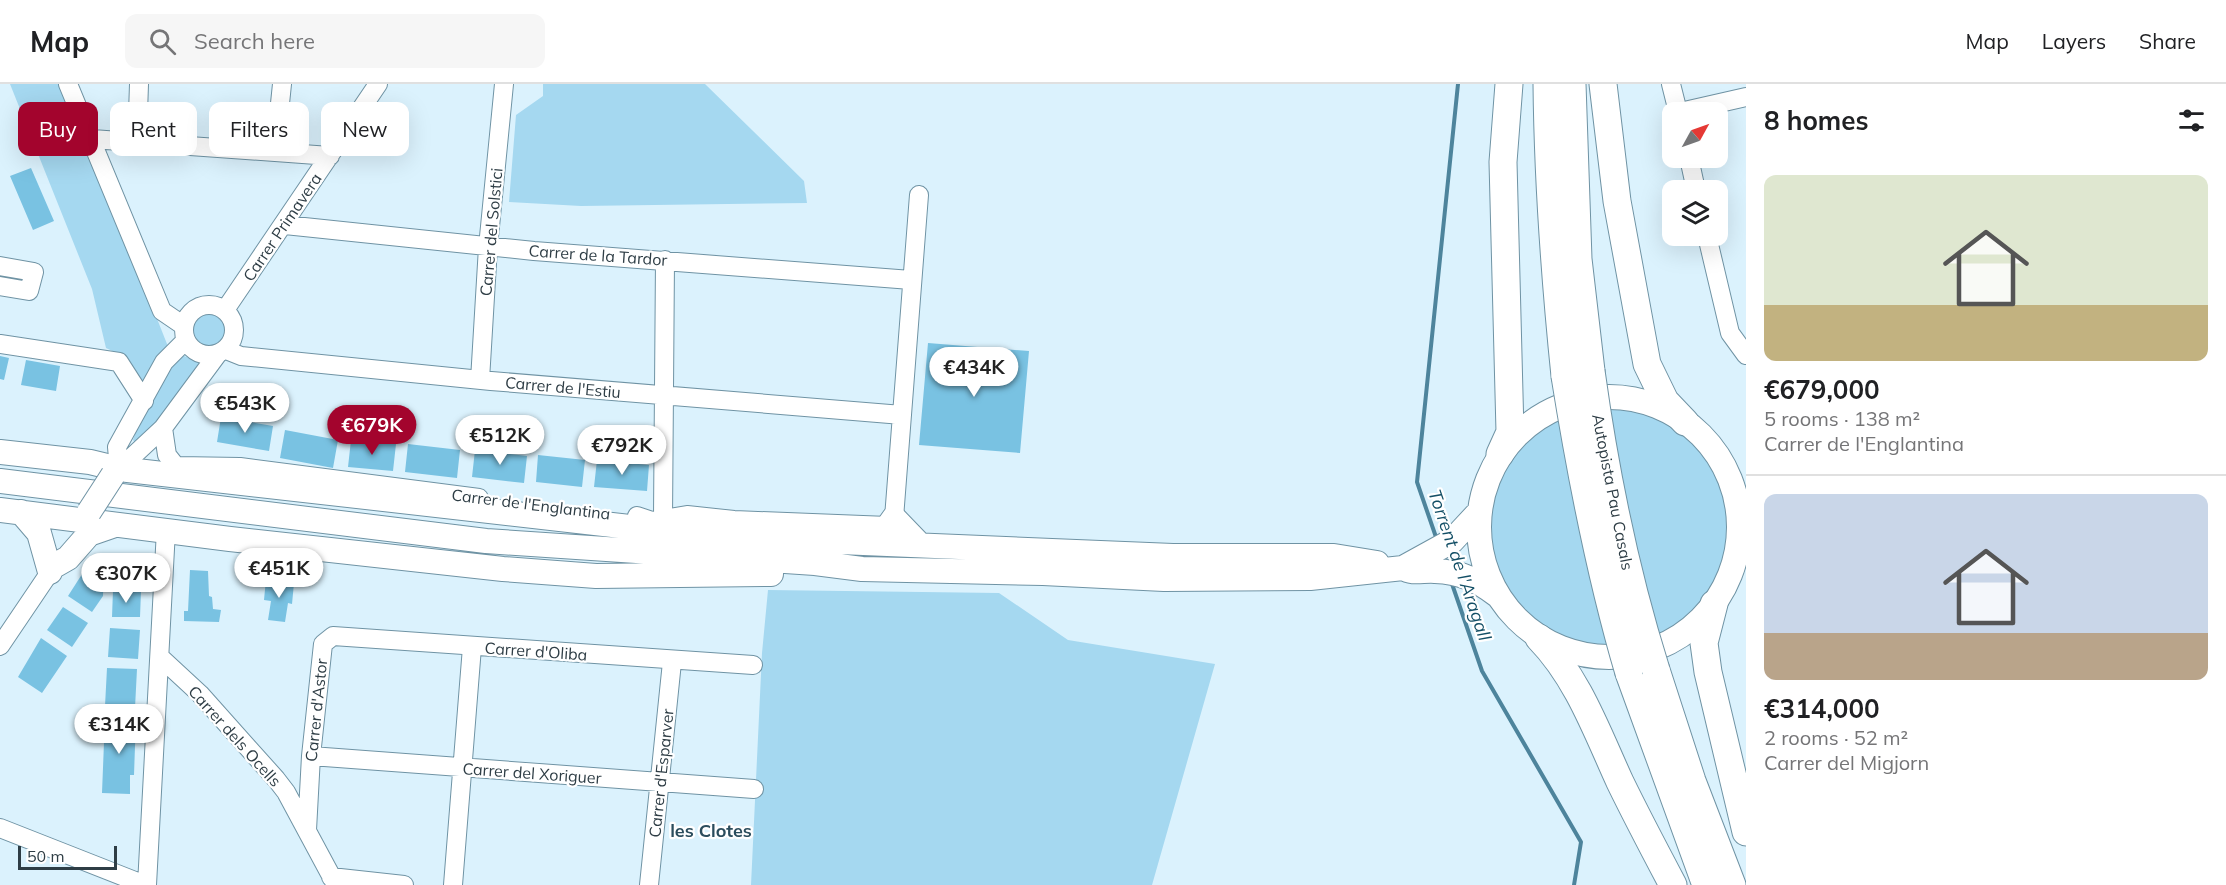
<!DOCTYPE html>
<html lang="en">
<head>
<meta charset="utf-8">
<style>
	:root { --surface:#fff; --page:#f6f6f6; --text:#202124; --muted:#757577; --line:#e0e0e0; --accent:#a3042d }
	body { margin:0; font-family:Mulish,sans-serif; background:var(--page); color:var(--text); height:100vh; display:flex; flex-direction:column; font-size:22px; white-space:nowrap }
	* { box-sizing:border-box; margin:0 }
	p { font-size:20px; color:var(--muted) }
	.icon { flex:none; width:33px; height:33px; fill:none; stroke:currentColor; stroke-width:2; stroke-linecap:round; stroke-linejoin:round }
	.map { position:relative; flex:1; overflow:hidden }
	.details { display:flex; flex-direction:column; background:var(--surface); width:480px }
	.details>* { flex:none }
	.top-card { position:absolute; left:18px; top:18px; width:570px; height:54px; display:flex; gap:12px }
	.needle { width:39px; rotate:50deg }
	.fabs { position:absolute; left:1662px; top:18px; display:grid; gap:12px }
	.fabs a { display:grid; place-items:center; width:66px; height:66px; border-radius:12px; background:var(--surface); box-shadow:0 6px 24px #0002; font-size:30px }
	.scale { position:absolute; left:18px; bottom:15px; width:99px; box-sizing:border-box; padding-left:6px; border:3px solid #2e3d45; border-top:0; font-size:16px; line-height:21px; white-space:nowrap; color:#2e3d45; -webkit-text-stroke:4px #fff; paint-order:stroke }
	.price { position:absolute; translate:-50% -51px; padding:0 14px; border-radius:21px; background:#fff; color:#222; font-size:20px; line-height:39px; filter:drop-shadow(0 2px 3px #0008) }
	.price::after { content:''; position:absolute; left:50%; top:36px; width:18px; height:14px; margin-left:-9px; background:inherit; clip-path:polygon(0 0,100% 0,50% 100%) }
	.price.current { background:var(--accent); color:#fff }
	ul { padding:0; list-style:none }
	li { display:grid; align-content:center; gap:12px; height:318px; padding:0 18px }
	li+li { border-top:2px solid var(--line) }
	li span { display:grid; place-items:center; height:186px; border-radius:12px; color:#555 }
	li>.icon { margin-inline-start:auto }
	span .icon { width:108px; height:108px; fill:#fffc; stroke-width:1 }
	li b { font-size:26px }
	h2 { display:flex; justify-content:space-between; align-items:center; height:72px; padding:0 18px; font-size:26px }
	.chip { padding:0 21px; border-radius:12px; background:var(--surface); box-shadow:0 6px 24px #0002; font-size:21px; line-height:54px }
	.chip.current { background:var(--accent); color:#fff }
	header { display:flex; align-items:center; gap:36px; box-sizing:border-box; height:84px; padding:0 30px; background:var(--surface); border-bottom:2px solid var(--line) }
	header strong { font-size:28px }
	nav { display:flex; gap:33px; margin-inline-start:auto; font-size:21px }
	.search { width:420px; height:54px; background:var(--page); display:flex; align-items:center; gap:15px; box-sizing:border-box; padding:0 21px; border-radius:12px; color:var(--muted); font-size:22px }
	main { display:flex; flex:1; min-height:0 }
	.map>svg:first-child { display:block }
	.green { fill:#a5d8f0 }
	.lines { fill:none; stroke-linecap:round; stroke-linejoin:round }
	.stream { stroke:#4d849c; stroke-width:4 }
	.building { fill:#79c2e2 }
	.minor-casing { stroke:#6f93a4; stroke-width:20 }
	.major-casing { stroke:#6f93a4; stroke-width:26 }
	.highway-casing { stroke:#6f93a4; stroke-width:29 }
	.minor { stroke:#fff; stroke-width:18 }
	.major { stroke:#fff; stroke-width:24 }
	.highway { stroke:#fff; stroke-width:27 }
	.major-bridge-casing { stroke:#6f93a4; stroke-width:26; stroke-linecap:butt }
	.highway-bridge-casing { stroke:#6f93a4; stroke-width:29; stroke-linecap:butt }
	.major-bridge { stroke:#fff; stroke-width:24 }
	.highway-bridge { stroke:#fff; stroke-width:27 }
	.labels { text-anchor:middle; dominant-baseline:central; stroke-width:4.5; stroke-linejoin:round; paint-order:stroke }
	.street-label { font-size:16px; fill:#2e3d45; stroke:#fff }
	.water-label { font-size:18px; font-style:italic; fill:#134f66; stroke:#fff }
	.neighbourhood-label { font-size:18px; font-weight:bold; fill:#2b4d5d; stroke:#fff }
</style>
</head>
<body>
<header>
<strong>Map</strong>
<div class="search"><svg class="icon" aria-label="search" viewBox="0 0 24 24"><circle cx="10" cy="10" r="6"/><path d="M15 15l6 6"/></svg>Search here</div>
<nav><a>Map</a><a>Layers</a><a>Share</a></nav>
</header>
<main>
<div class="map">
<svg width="1746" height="801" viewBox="0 0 1746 801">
	<rect width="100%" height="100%" fill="#dbf2fd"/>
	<path class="green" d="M 10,0 L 64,0 L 169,265 L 143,304 L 127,274 L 106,264 L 92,205 Z
		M 543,0 L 705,0 L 804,97 L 807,119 L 581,122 L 509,118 L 516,31 L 543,12 Z
		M192 247a17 17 0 1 1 34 0a17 17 0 1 1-34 0Z
		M 182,271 L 198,278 L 200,291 L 137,361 L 133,356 C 142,331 161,287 182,271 Z
		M1486 443a122 122 0 1 1 244 0a122 122 0 1 1-244 0Z
		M 768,506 L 999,509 L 1068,556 L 1215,580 L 1152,801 L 751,801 L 762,569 Z"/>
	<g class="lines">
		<path class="stream" d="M 1437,456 L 1417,398 L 1458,0
			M 1451,497 L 1482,587 L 1581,758 L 1574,801"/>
	</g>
	<path class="building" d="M 31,84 L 54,137 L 33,146 L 10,92 Z
		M 928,259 L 1029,267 L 1020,369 L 919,361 Z
		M 0,272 L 9,274 L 4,296 L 0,295 Z
		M 26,276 L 60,282 L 56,307 L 21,301 Z
		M 221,333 L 273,342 L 269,367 L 217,358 Z
		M 285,346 L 338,356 L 333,384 L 280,374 Z
		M 351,356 L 396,360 L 393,387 L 348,383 Z
		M 408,360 L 460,366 L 457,394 L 405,388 Z
		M 475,366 L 527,372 L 524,399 L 472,393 Z
		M 538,371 L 585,376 L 582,403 L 536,398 Z
		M 597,376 L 649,381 L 647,407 L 594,403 Z
		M 93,473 L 104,479 L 103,512 L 92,528 L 68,512 Z
		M 115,475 L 143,477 L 141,496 L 114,494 Z
		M 190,486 L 208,487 L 209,512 L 212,513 L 213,525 L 221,526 L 219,538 L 184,537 L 184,527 L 188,527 Z
		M 266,495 L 294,499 L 292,520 L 288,519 L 285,538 L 268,536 L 271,517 L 264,516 Z
		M 113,506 L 141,507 L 140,533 L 112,533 Z
		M 63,523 L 88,539 L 72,563 L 47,546 Z
		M 110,544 L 140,546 L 138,575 L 108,573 Z
		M 41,554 L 67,572 L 42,609 L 18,593 Z
		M 107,584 L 137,585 L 135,624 L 105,622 Z
		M 105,633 L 136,634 L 134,691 L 130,691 L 130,710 L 102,709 Z"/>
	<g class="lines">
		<defs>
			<path id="minor" d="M 68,0 L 162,227 L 184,242
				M 1671,0 L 1678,28
				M 1680,28 L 1746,13
				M 92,55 L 330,72
				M 137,60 L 139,0
				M 275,68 L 282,0
				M 1689,74 L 1696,106
				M 285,141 L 534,167 L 911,196
				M 1707,152 L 1730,249 L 1746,271
				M 0,182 L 34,188 L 29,207 L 0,202
				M184 246a25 25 0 1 1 50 0a25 25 0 1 1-50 0Z
				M 225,226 L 378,0
				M 0,260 L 119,278 L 144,317
				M 226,266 L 241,272 L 491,297 L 902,331
				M 480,296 L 488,163 L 504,0
				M 163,344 L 167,371 L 183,391
				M 178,382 L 240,383 L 479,414
				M 119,385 L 163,344 L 217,271
				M 119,385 L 117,363 L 164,278 L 186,256
				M 637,432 L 652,437 L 687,431 L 734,436 L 888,442
				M 663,434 L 665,176
				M 894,434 L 919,111
				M 0,562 L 50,488
				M 160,573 L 200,610 L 276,695 L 286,708 L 336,801
				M 311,672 L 754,705
				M 0,744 L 145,801
				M 307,746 L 311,672 L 323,560 L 333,552 L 753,581
				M 331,793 L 404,801
				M 147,801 L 166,446
				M 453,801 L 472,563
				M 649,801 L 672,578"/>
			<path id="major" d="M1479 443a130 130 0 1 1 260 0a130 130 0 1 1-260 0Z
				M 0,368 L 90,378 L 119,385 L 718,453 L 1173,472 L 1334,472 L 1377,479
				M 0,397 L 486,457 L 815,479 L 862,485 L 1043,489 L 1164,495 L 1310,494 L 1403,484 L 1452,457 L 1479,428
				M 0,426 L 230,455 L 503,485 L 596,492 L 771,490
				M 21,428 L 39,449 L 50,488
				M 860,457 L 882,451 L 894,434 L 920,461
				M 54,482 L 68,474 L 89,450 L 115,441
				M 1403,484 C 1413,490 1423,486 1435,487 C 1461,488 1477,496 1497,511"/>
			<path id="highway" d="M 1547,0 C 1548,98 1555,194 1565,292
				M 1572,0 L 1578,175 L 1591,287
				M 1603,0 L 1617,117 L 1647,280 L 1665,317 L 1685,338
				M 1500,370 L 1510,348 L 1503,78 L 1509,0
				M 1714,520 L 1704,559 L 1708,588 L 1746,748
				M 1539,554 C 1578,594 1597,648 1620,698 C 1637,733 1655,767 1673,801
				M 1656,586 L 1692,697 L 1732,801
				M 1629,589 L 1706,801"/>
		</defs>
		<use href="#minor" class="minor-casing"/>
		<use href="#major" class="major-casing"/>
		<use href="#highway" class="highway-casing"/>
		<use href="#minor" class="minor"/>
		<use href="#major" class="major"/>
		<use href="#highway" class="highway"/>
		<defs>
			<path id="major-bridge" d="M 89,428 L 113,391"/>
			<path id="highway-bridge" d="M 1591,287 C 1605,388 1625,488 1656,586
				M 1565,292 C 1581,392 1600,491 1629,589"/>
		</defs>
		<use href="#major-bridge" class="major-bridge-casing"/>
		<use href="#highway-bridge" class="highway-bridge-casing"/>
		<use href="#major-bridge" class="major-bridge"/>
		<use href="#highway-bridge" class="highway-bridge"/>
	</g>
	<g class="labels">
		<g class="street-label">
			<text transform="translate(282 143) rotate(-56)">Carrer Primavera</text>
			<text transform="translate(491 148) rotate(-85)">Carrer del Solstici</text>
			<text transform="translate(598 171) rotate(4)">Carrer de la Tardor</text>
			<text transform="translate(563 303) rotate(5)">Carrer de l'Estiu</text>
			<text transform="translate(1613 408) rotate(79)">Autopista Pau Casals</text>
			<text transform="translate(531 420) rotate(7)">Carrer de l'Englantina</text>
			<text transform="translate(536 567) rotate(4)">Carrer d'Oliba</text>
			<text transform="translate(316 626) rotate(-84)">Carrer d'Astor</text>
			<text transform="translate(235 652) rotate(48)">Carrer dels Ocells</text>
			<text transform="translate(532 689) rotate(4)">Carrer del Xoriguer</text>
			<text transform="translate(661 689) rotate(-84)">Carrer d'Esparver</text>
		</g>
		<g class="water-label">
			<text transform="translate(1460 481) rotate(71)">Torrent de l'Aragall</text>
		</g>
		<g class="neighbourhood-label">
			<text x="711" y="746">les Clotes</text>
		</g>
	</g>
</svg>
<div class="fabs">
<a><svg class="needle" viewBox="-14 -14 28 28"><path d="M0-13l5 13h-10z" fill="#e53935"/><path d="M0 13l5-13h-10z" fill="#757577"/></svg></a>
<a><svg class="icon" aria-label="layers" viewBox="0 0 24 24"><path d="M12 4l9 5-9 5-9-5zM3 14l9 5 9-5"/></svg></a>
</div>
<div class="scale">50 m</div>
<b class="price" style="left:974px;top:314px">€434K</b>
<b class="price" style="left:245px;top:350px">€543K</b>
<b class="price current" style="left:372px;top:372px">€679K</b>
<b class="price" style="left:500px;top:382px">€512K</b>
<b class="price" style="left:622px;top:392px">€792K</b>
<b class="price" style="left:279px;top:515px">€451K</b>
<b class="price" style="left:126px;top:520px">€307K</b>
<b class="price" style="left:119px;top:671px">€314K</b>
<div class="top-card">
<a class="chip current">Buy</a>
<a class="chip">Rent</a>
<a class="chip">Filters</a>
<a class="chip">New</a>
</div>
</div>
<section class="details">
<h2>8 homes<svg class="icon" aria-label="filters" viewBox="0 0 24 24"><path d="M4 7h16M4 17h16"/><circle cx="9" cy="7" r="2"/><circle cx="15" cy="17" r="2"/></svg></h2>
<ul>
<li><span style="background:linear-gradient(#dfe7d0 70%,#c2b280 0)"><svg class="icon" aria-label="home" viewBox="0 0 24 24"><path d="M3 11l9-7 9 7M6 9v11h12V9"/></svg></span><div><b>€679,000</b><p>5 rooms · 138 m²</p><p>Carrer de l'Englantina</p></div></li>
<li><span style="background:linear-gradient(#c9d6e8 75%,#b9a48a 0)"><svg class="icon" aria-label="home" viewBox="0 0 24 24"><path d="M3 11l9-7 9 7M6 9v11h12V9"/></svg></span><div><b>€314,000</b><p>2 rooms · 52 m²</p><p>Carrer del Migjorn</p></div></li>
</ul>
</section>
</main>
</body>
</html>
